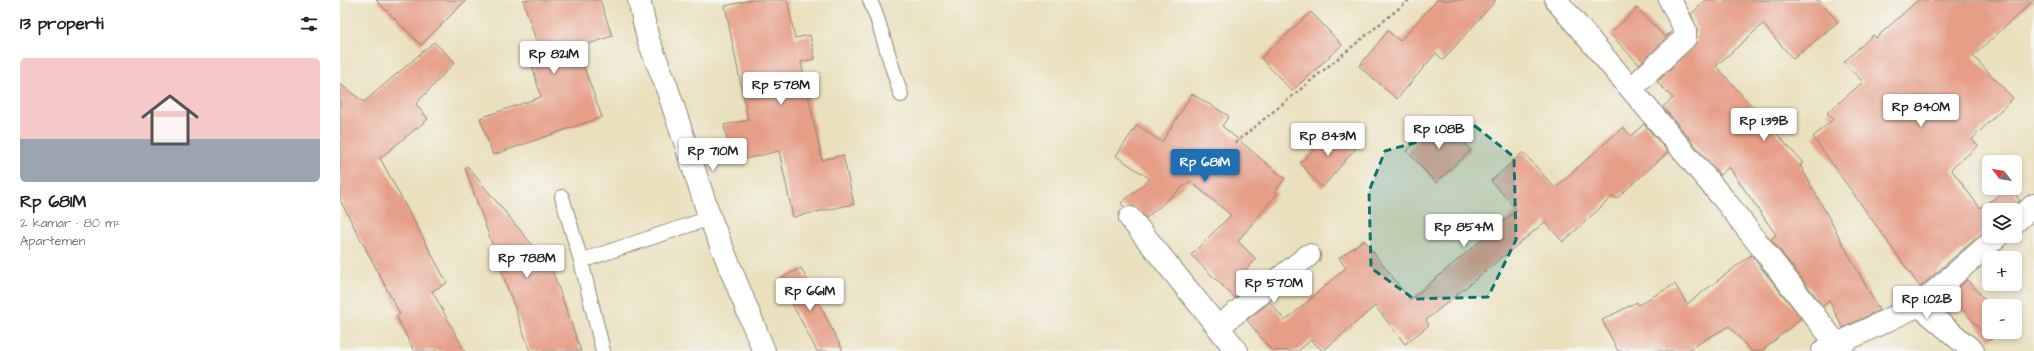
<!DOCTYPE html>
<html lang="id">
<head>
<meta charset="utf-8">
<style>
	:root { --surface:#fff; --page:#f2f2f2; --text:#222; --muted:#767676; --accent:#1f6fb2 }
	body { margin:0; font-family:"Architects Daughter",sans-serif; background:var(--page); color:var(--text); height:100vh; display:flex; flex-direction:column; font-size:15px; white-space:nowrap }
	* { box-sizing:border-box; margin:0 }
	p { font-size:13px; color:var(--muted) }
	.icon { flex:none; width:22px; height:22px; fill:none; stroke:currentColor; stroke-width:2; stroke-linecap:round; stroke-linejoin:round }
	.map { position:relative; flex:1; overflow:hidden }
	.panel { display:flex; flex-direction:column; background:var(--surface); width:340px }
	.panel>* { flex:none }
	.needle { width:26px; rotate:301deg }
	.fabs { position:absolute; left:1642px; top:155px; display:grid; gap:8px }
	.fabs a { display:grid; place-items:center; width:40px; height:40px; border-radius:6px; background:var(--surface); box-shadow:0 2px 6px #0003; font-size:20px }
	.price { position:absolute; translate:-50% -34px; padding:0 9px; border-radius:4px; background:#fff; color:#222; font-size:13px; line-height:26px; filter:drop-shadow(0 1px 2px #0008) }
	.price::after { content:''; position:absolute; left:50%; top:24px; width:12px; height:9px; margin-left:-6px; background:inherit; clip-path:polygon(0 0,100% 0,50% 100%) }
	.price.active { background:var(--accent); color:#fff }
	ul { padding:0; list-style:none }
	li { display:grid; align-content:center; gap:8px; height:212px; padding:0 20px }
	li span { display:grid; place-items:center; height:124px; border-radius:6px; color:#555 }
	li>.icon { margin-inline-start:auto }
	span .icon { width:72px; height:72px; fill:#fffc; stroke-width:1 }
	li b { font-size:17px }
	h2 { display:flex; justify-content:space-between; align-items:center; height:48px; padding:0 20px; font-size:17px }
	main { display:flex; flex:1; min-height:0 }
	.map>svg:first-child { display:block }
	.building { fill:#e69e87 }
	.lines { fill:none; stroke-linecap:round; stroke-linejoin:round }
	.service-casing { stroke:#8a8674; stroke-width:16 }
	.minor-casing { stroke:#8a8674; stroke-width:24 }
	.secondary-casing { stroke:#8a8674; stroke-width:24 }
	.path { stroke:#8a8674; stroke-width:2.5; stroke-dasharray:3 3; stroke-linecap:butt }
	.service { stroke:#fff; stroke-width:14 }
	.minor { stroke:#fff; stroke-width:22 }
	.secondary { stroke:#fff; stroke-width:22 }
	.marked { fill:#0f766e; fill-opacity:0.2; stroke:#0f766e; stroke-width:3; stroke-dasharray:8 5; stroke-linejoin:round }
</style>
</head>
<body>
<main>
<section class="panel">
<h2>13 properti<svg class="icon" aria-label="filters" viewBox="0 0 24 24"><path d="M4 7h16M4 17h16"/><circle cx="9" cy="7" r="2"/><circle cx="15" cy="17" r="2"/></svg></h2>
<ul>
<li><span style="background:linear-gradient(#f6c9c9 65%,#9aa5b1 0)"><svg class="icon" aria-label="home" viewBox="0 0 24 24"><path d="M3 11l9-7 9 7M6 9v11h12V9"/></svg></span><div><b>Rp 681M</b><p>2 kamar · 80 m²</p><p>Apartemen</p></div></li>
</ul>
</section>
<div class="map">
<svg width="1694" height="351" viewBox="0 0 1694 351">
	<rect width="100%" height="100%" fill="#f6f6f2"/>
	<filter id="ink" filterUnits="userSpaceOnUse"><feTurbulence type="fractalNoise" baseFrequency=".025" numOctaves="2"/><feDisplacementMap in="SourceGraphic" scale="8" xChannelSelector="R" yChannelSelector="G"/><feConvolveMatrix kernelMatrix="1 2 1 2 8 2 1 2 1" color-interpolation-filters="sRGB"/></filter>
	<filter id="wash" filterUnits="userSpaceOnUse"><feTurbulence type="fractalNoise" baseFrequency=".012" numOctaves="4" result="noise"/><feDisplacementMap in="SourceGraphic" scale="16" xChannelSelector="R" yChannelSelector="G"/><feGaussianBlur stdDeviation="0.9" result="paint"/><feColorMatrix in="noise" values="0 0 0 0 0 0 0 0 0 0 0 0 0 0 0 0 0 1.4 0 .05"/><feComposite in="paint" operator="in"/></filter>
	<g filter="url(#wash)">
		<rect width="100%" height="100%" fill="#eae0bd"/>
		<g id="blocks">
			<path class="building" d="M 36,0 L 126,0 L 81,45 Z
				M 183,0 L 260,0 L 272,36 L 237,48 L 262,117 L 153,155 L 140,118 L 201,97 L 192,65 L 203,62 Z
				M 411,0 L 447,0 L 455,38 L 470,35 L 475,59 L 461,62 L 482,160 L 503,155 L 514,204 L 453,217 L 439,151 L 392,162 L 384,125 L 408,120 L 385,6 Z
				M 1097,0 L 1156,0 L 1103,60 L 1096,53 L 1057,99 L 1019,66 L 1048,31 L 1060,41 Z
				M 1366,0 L 1479,0 L 1498,22 L 1453,59 L 1423,24 L 1376,66 L 1463,163 L 1460,165 L 1539,310 L 1503,328 L 1489,301 L 1483,306 L 1431,239 L 1436,235 L 1389,167 L 1380,175 L 1323,107 L 1333,98 L 1317,82 L 1356,43 L 1357,29 L 1351,14 Z
				M 1578,0 L 1694,0 L 1633,56 L 1673,98 L 1632,139 L 1638,146 L 1611,169 L 1640,208 L 1671,188 L 1680,201 L 1670,210 L 1649,210 L 1649,227 L 1580,287 L 1473,137 L 1493,119 L 1487,113 L 1523,82 L 1504,62 L 1533,35 L 1536,38 Z
				M 1297,8 L 1325,37 L 1332,32 L 1299,64 L 1270,34 Z
				M 971,12 L 1002,45 L 952,91 L 921,58 Z
				M 94,42 L 115,62 L 76,104 L 88,119 L 40,158 L 107,283 L 92,291 L 125,351 L 74,351 L 56,316 L 60,314 L 0,200 L 0,84 L 24,102 Z
				M 852,94 L 889,116 L 882,126 L 945,179 L 935,191 L 937,194 L 898,241 L 916,259 L 904,272 L 914,283 L 895,298 L 851,255 L 891,215 L 850,181 L 806,218 L 795,207 L 784,207 L 781,203 L 810,179 L 776,156 L 797,125 L 822,142 Z
				M 1102,118 L 1131,150 L 1096,183 L 1067,151 Z
				M 1304,124 L 1328,152 L 1276,199 L 1273,196 L 1223,242 L 1205,222 L 1086,320 L 1089,325 L 1065,344 L 1035,306 L 983,351 L 971,340 L 958,351 L 932,351 L 907,320 L 930,302 L 945,321 L 1006,268 L 999,258 L 1024,240 L 1070,300 L 1177,210 L 1151,181 L 1183,152 L 1215,188 L 1283,127 L 1291,136 Z
				M 997,128 L 1016,148 L 982,188 L 960,163 Z
				M 127,166 L 199,253 L 205,250 L 241,351 L 190,351 L 125,168 Z
				M 1411,255 L 1461,318 L 1422,351 L 1411,351 L 1389,326 L 1346,351 L 1278,351 L 1262,320 L 1297,302 L 1298,305 L 1335,284 L 1347,304 Z
				M 461,268 L 503,351 L 477,351 L 439,279 Z
				M 1627,280 L 1651,306 L 1649,306 L 1649,332 L 1659,332 L 1650,340 L 1609,295 Z"/>
		</g>
	</g>
	<g filter="url(#ink)">
		<use href="#blocks" fill-opacity="0" stroke="#8a8674" stroke-width="1"/>
		<g class="lines">
			<defs>
				<path id="service" d="M 530,0 L 537,18 L 561,95
					M 222,197 L 241,261
					M 263,351 L 241,261 L 370,218"/>
				<path id="minor" d="M 1216,0 L 1387,203 L 1502,351
					M 1291,89 L 1345,38 L 1345,29 L 1330,0
					M 790,218 L 897,351
					M 1675,222 L 1694,205
					M 1579,305 L 1633,351
					M 878,327 L 969,255
					M 1483,351 L 1579,305 L 1658,236"/>
				<path id="secondary" d="M 299,0 L 308,39 L 326,85 L 370,218 L 424,351"/>
			</defs>
			<use href="#service" class="service-casing"/>
			<use href="#minor" class="minor-casing"/>
			<use href="#secondary" class="secondary-casing"/>
			<path class="path" d="M 895,143 L 1069,0"/>
			<use href="#service" class="service"/>
			<use href="#minor" class="minor"/>
			<use href="#secondary" class="secondary"/>
		</g>
	</g>
	<path class="marked" d="M 1135,126 L 1174,157 L 1176,240 L 1148,297 L 1074,299 L 1031,268 L 1029,191 L 1045,151 Z"/>
</svg>
<div class="fabs">
<a><svg class="needle" viewBox="-14 -14 28 28"><path d="M0-13l5 13h-10z" fill="#e53935"/><path d="M0 13l5-13h-10z" fill="#767676"/></svg></a>
<a><svg class="icon" aria-label="layers" viewBox="0 0 24 24"><path d="M12 4l9 5-9 5-9-5zM3 14l9 5 9-5"/></svg></a>
<a>+</a>
<a>−</a>
</div>
<b class="price" style="left:214px;top:75px">Rp 821M</b>
<b class="price" style="left:441px;top:106px">Rp 578M</b>
<b class="price" style="left:1581px;top:128px">Rp 840M</b>
<b class="price" style="left:1424px;top:142px">Rp 1.39B</b>
<b class="price" style="left:1099px;top:150px">Rp 1.08B</b>
<b class="price" style="left:988px;top:157px">Rp 843M</b>
<b class="price" style="left:373px;top:172px">Rp 710M</b>
<b class="price active" style="left:865px;top:183px">Rp 681M</b>
<b class="price" style="left:1124px;top:248px">Rp 854M</b>
<b class="price" style="left:187px;top:279px">Rp 788M</b>
<b class="price" style="left:934px;top:304px">Rp 570M</b>
<b class="price" style="left:470px;top:312px">Rp 661M</b>
<b class="price" style="left:1587px;top:320px">Rp 1.02B</b>
</div>
</main>
</body>
</html>
